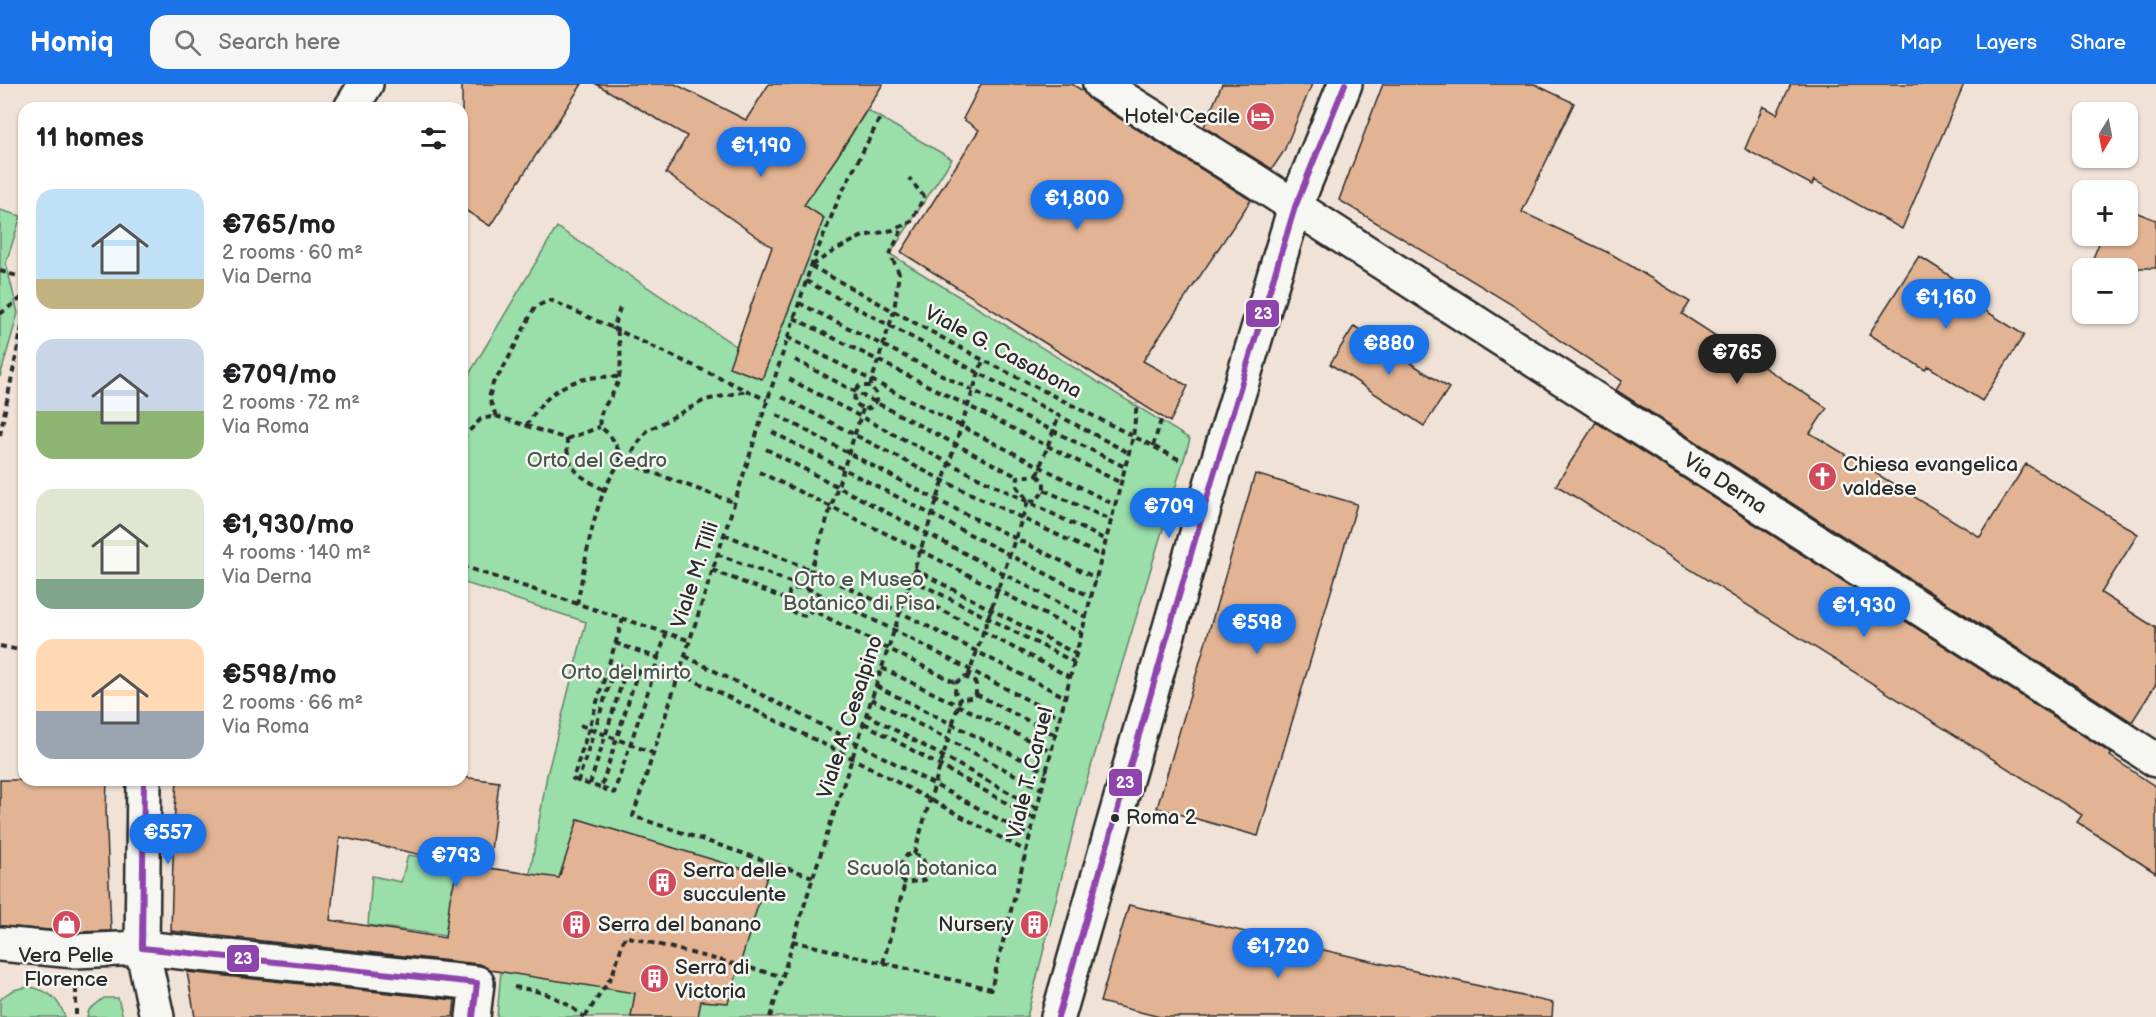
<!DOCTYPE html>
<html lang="en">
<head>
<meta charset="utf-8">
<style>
	:root { --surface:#fff; --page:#f6f6f6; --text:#202124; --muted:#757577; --accent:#1a73e8 }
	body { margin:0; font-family:"Balsamiq Sans",sans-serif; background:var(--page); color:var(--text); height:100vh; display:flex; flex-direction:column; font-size:22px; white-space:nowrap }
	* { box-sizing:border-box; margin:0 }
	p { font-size:20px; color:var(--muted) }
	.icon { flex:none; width:33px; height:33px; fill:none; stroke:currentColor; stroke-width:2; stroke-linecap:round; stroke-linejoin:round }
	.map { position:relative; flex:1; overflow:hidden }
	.side { position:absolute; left:18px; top:18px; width:450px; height:684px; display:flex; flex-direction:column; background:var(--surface); border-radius:18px; box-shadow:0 2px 4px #0004 }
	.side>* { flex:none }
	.needle { width:39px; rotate:190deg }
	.controls { position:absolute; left:2072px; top:18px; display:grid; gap:12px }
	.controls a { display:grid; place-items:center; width:66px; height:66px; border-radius:12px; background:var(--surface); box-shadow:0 2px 4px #0004; font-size:30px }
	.price { position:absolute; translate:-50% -51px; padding:0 14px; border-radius:21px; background:var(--accent); color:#fff; font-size:20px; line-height:39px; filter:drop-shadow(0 2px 3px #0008) }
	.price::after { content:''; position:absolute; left:50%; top:36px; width:18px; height:14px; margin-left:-9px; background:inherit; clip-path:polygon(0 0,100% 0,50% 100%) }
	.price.selected { background:#222; color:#fff }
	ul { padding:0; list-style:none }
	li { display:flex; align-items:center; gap:18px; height:150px; padding:0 18px }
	li span { display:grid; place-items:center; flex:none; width:168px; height:120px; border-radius:18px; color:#555 }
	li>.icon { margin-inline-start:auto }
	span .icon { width:72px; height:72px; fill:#fffc; stroke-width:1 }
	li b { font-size:26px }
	h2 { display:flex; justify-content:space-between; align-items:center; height:72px; padding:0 18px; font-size:26px }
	header { display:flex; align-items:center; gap:36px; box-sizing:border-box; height:84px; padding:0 30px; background:var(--accent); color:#fff }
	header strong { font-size:28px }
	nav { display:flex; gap:33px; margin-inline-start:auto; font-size:21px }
	.search { width:420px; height:54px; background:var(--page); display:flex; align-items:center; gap:15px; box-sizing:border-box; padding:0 21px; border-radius:18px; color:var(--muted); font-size:22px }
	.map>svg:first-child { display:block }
	.green { fill:#9adeaa; stroke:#62846a; stroke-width:1.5 }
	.building { fill:#e3b494; stroke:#2b2b2b; stroke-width:1.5; fill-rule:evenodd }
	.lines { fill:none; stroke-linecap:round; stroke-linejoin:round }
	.minor-casing { stroke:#2b2b2b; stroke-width:38 }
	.path { stroke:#2b2b2b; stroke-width:4; stroke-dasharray:6 4.5; stroke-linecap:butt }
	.minor { stroke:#f6f6f2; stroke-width:33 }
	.bus-1-casing { stroke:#f6f6f2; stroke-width:10 }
	.bus-1 { stroke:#8e44ad; stroke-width:6 }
	.bus-dot { fill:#2b2b2b; stroke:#f6f6f2; stroke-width:2 }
	.labels { text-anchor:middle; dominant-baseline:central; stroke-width:5; stroke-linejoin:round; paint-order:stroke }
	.bus-label { font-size:20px; fill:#2b2b2b; stroke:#f6f6f2; text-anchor:start }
	.poi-label { font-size:21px; fill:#2b2b2b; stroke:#f6f6f2; text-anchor:start }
	.street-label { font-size:21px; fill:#2b2b2b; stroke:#f6f6f2 }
	.park-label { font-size:21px; fill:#47584b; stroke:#f6f6f2 }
	.line-badge { stroke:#f6f6f2; stroke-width:2 }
	.badge-label { font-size:16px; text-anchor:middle; font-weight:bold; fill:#fff }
</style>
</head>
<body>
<header>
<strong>Homiq</strong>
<div class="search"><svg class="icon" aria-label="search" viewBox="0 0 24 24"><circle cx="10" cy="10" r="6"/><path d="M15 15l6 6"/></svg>Search here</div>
<nav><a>Map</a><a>Layers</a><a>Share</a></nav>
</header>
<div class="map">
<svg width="2156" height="933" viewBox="0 0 2156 933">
	<rect width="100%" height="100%" fill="#f0e2d6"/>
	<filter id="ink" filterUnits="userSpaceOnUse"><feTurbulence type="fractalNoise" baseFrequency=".0167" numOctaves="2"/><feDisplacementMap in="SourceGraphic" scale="12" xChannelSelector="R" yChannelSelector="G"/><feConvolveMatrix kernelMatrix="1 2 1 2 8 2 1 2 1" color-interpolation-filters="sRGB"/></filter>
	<g filter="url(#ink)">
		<path class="green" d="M 867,26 L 952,75 L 890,170 L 1190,355 L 1080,719 L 1027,933 L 497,933 L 501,887 L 516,850 L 530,790 L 547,691 L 586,538 L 462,498 L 462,302 L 557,143 L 736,262 L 773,163 L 837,73 Z
			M 0,126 L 21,132 L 6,179 L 18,229 L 0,293 Z
			M 408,771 L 459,779 L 446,852 L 368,841 L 372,792 L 401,798 Z
			M 31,903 C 49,907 59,915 65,933 L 0,933 L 0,916 C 9,906 18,904 31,903 Z
			M 104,914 L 118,914 L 123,933 L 87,933 L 89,926 Z"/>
		<path class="building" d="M 462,0 L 582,0 L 490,142 L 462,124 Z
			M 596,0 L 675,0 L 746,36 L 769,0 L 883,0 L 837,73 L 804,121 L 824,134 L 762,295 L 729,283 L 772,163 L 666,89 L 687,52 Z
			M 981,0 L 1072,0 L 1083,7 L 1090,16 L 1251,116 L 1143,277 L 1188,302 L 1170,338 L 901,168 L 979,46 L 963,35 Z
			M 1222,0 L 1312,0 L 1284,67 L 1272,85 L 1204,43 Z
			M 1383,0 L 1534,0 L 1574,19 L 1522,128 L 1613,171 L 1690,218 L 1682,230 L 1827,324 L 1810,349 L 1980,453 L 2026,380 L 2138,450 L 2101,509 L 2156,544 L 2156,600 L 2132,638 L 1616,306 L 1622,297 L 1559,256 L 1519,225 L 1339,116 Z
			M 1791,0 L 1964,0 L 1902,145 L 1814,96 L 1812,101 L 1745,65 L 1763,22 L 1777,30 Z
			M 2127,125 L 2156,136 L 2156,184 L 2089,184 L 2102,152 L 2127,152 Z
			M 1919,172 L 1975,208 L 1970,217 L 2024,251 L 1982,317 L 1928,282 L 1925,286 L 1869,250 Z
			M 1354,242 L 1449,304 L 1424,342 L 1330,280 Z
			M 1596,338 L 2112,670 L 2110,672 L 2156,703 L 2156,789 L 2077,738 L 2082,731 L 1556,401 Z
			M 1255,390 L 1357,420 L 1258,752 L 1157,724 Z
			M 462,693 L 499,698 L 489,784 L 559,794 L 578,735 L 767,792 L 728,919 L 701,917 L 698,933 L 631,933 L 635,909 L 490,886 L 479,880 L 171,847 L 174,740 L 177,696 L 462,696 ZM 340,753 L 459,779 L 450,815 L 445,854 L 330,836 Z
			M 0,696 L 107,696 L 106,725 L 111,847 L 75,848 L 0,842 Z
			M 1129,821 L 1553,919 L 1552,933 L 1160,933 L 1100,918 Z
			M 187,888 L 455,916 L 453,933 L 195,933 Z"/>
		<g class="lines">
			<defs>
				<g id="minor">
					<path id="s1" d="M 1100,0 L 1254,96 L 2156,676"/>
					<path d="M 351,24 L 366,0"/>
					<path d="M 144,696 L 142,864 L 157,933"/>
					<path d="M 0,860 L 75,867 L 142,864 L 477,899 L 473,933"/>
					<path d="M 1058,933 L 1212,397 L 1295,123 L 1345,0"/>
				</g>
			</defs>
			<use href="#minor" class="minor-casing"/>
			<path class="path" d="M 812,181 L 837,165 L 863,152 L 893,146 L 911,138 L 924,113 L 909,94
				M 811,182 L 983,276 L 1180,376
				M 0,187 L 24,194
				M 806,197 L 1129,369
				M 799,219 L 1125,383
				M 620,224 L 613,244 L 767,316
				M 0,230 L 24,212
				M 794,234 L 1121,399
				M 617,246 C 621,264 623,286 616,303 C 610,317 597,327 600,343 C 613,352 618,362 621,377
				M 787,253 L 1115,421
				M 795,276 L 1018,393
				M 789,295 L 949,379 L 1106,456
				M 870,302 L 859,302 L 855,308 L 854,318 L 863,325 L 870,324 L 877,315 L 875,308 L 870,302 L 894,227 L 899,189 L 890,170 L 904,141
				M 782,313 L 944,397 L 1102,472
				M 863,325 L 805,503 L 894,546 L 1060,633
				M 777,331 L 937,416 L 1096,494
				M 496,332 L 489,314 L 493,299 L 503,285 L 535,223 L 550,216 L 613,244
				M 526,342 C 549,304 573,291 618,293
				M 772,348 L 1091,513
				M 0,351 L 24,233
				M 462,354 L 481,335 L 496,332 L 567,355 C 566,387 579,391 604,406
				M 567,355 L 600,343
				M 1153,362 L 1162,333
				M 766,365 L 1086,533
				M 628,378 L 635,363 L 647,347 L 705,316 L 747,307
				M 759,388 L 920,466 L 1081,549
				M 1037,391 L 1044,398 L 1044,406 L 1037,416 L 1028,417 L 1017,402 L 1018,393 Z
				M 1037,391 L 1059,331
				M 1044,406 L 1111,436
				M 724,450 L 811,486 L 900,528 L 1065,613
				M 717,470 L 803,503
				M 462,482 L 688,556
				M 914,485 L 1076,570
				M 712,486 L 788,516
				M 911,495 L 1074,578
				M 907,508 L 1070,593
				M 577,520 C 587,473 592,416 621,377 L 733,418
				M 812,526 C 815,515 815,510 805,503 L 794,505 L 789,508 L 788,524 L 796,530 L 806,532 L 812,526 L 956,599
				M 615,559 L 658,574 L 653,592
				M 0,562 L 24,567
				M 685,572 L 857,659 L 1030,752
				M 658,574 L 666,550
				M 616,580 L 638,587 L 601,704 L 578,697 Z
				M 882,584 L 1051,667
				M 679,589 L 852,674 L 1026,767
				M 968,593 L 1028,417
				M 876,602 L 1047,688
				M 976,610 L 1056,651 L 1049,648
				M 871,615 L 1042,705
				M 866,630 L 1037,724
				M 864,639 L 1035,735
				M 580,641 L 653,669
				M 578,697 L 573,695 L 623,535
				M 590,700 L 627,583
				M 602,704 L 614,709 L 653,592 L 638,587
				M 914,770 L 960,615 L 955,608 L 956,599 L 964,593 L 973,596 L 976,600 L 976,610 L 972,614 L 960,615
				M 914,770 L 922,773 L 927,787 L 925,796 L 905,799 L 899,793 L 897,784 L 907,771 Z
				M 813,793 L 633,732 L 811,182 L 839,114 L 880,34
				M 792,857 L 991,905 L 1074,578 L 1133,353 L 1137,319
				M 883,879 L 905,799
				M 514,903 C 546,908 558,912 584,933
				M 76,904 L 76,933
				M 585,933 L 612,892 L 625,852 L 781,892
				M 770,933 L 813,793 L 983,276"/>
			<use href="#minor" class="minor"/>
			<defs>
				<path id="bus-1" d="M 144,696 L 142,864 L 477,899 L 473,933
					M 1058,933 L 1212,397 L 1295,123 L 1345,0"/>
			</defs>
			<use href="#bus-1" class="bus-1-casing"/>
			<use href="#bus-1" class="bus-1"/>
		</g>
	</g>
	<defs>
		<symbol id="hotel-disc" viewBox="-11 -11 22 22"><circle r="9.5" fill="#d1495b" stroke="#f6f6f2"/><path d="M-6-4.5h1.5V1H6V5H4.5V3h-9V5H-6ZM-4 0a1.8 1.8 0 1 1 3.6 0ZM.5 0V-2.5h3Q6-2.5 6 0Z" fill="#fff"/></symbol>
		<symbol id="church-disc" viewBox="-11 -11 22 22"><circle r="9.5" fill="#d1495b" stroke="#f6f6f2"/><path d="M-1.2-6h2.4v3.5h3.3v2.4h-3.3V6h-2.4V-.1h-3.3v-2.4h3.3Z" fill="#fff"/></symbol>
		<symbol id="building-disc" viewBox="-11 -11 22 22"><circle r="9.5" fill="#d1495b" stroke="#f6f6f2"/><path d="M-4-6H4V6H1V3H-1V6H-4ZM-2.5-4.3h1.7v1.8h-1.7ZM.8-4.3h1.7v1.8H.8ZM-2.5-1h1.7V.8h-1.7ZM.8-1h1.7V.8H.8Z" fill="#fff"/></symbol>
		<symbol id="shop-disc" viewBox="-11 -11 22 22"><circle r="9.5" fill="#d1495b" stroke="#f6f6f2"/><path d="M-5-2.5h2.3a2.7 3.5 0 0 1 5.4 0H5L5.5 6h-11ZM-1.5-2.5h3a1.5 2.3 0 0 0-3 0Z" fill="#fff"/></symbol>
	</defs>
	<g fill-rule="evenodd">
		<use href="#hotel-disc" x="1244" y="16" width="33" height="33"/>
		<use href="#church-disc" x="1806" y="376" width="33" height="33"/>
		<use href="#building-disc" x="646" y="782" width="33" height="33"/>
		<use href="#shop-disc" x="50" y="824" width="33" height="33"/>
		<use href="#building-disc" x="560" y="824" width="33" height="33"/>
		<use href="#building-disc" x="1018" y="824" width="33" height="33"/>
		<use href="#building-disc" x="638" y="878" width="33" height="33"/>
	</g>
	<circle class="bus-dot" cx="1115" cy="734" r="5"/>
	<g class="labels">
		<g class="bus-label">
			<text x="1126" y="734">Roma 2</text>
		</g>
		<g class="poi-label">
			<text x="1240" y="32" text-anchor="end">Hotel Cecile</text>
			<text x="1843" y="380">Chiesa evangelica<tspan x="1843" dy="24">valdese</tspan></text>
			<text x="683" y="786">Serra delle<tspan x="683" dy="24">succulente</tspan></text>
			<text x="598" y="840">Serra del banano</text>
			<text x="1014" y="840" text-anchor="end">Nursery</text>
			<text x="66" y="871" text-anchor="middle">Vera Pelle<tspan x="66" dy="24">Florence</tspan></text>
			<text x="675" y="883">Serra di<tspan x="675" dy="24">Victoria</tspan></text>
		</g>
		<g class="street-label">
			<text transform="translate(1003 268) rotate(28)">Viale G. Casabona</text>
			<text stroke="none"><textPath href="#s1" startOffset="742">Via Derna</textPath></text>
			<text transform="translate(695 491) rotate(-72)">Viale M. Tilli</text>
			<text transform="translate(850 633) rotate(-72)">Viale A. Cesalpino</text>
			<text transform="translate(1030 689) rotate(-76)">Viale T. Caruel</text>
		</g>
		<g class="park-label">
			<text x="597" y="376">Orto del Cedro</text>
			<text x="859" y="495">Orto e Museo<tspan x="859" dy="24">Botanico di Pisa</tspan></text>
			<text x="626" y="588">Orto del mirto</text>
			<text x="922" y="784">Scuola botanica</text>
		</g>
	</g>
	<g class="line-badge">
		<rect x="1245" y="215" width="35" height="29" rx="6" fill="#8e44ad"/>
		<rect x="1108" y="684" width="35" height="29" rx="6" fill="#8e44ad"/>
		<rect x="226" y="860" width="34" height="29" rx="6" fill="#8e44ad"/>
	</g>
	<g class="badge-label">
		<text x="1263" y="235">23</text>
		<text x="1125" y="704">23</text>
		<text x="243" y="880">23</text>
	</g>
</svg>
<div class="controls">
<a><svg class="needle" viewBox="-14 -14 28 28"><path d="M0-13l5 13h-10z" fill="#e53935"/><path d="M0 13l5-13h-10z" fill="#757577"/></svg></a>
<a>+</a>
<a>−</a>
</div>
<b class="price" style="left:761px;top:94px">€1,190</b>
<b class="price" style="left:1077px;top:147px">€1,800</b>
<b class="price" style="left:1946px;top:246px">€1,160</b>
<b class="price" style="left:1389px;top:292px">€880</b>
<b class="price selected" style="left:1737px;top:301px">€765</b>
<b class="price" style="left:1169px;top:455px">€709</b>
<b class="price" style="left:1864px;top:554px">€1,930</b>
<b class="price" style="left:1257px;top:571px">€598</b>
<b class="price" style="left:168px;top:781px">€557</b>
<b class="price" style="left:456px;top:804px">€793</b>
<b class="price" style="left:1278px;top:895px">€1,720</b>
<section class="side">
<h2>11 homes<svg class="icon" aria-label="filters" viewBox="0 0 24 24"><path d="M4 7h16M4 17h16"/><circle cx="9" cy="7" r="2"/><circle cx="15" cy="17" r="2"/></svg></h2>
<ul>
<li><span style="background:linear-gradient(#bfe0f5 75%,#c2b280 0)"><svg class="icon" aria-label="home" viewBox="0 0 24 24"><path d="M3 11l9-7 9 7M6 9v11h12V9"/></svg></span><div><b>€765/mo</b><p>2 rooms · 60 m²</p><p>Via Derna</p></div></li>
<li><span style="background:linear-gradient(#c9d6e8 60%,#8fb573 0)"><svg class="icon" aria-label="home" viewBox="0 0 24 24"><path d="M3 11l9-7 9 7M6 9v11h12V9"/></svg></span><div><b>€709/mo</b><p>2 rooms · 72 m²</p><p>Via Roma</p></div></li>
<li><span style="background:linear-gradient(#dfe7d0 75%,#7fa58c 0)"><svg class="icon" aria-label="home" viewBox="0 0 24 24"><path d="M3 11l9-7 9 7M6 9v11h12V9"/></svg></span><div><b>€1,930/mo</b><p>4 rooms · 140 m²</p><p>Via Derna</p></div></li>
<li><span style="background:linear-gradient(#ffd9b3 60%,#9aa5b1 0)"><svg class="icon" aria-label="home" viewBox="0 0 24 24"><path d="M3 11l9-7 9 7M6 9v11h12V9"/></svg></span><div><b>€598/mo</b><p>2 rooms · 66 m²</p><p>Via Roma</p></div></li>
</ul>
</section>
</div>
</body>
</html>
